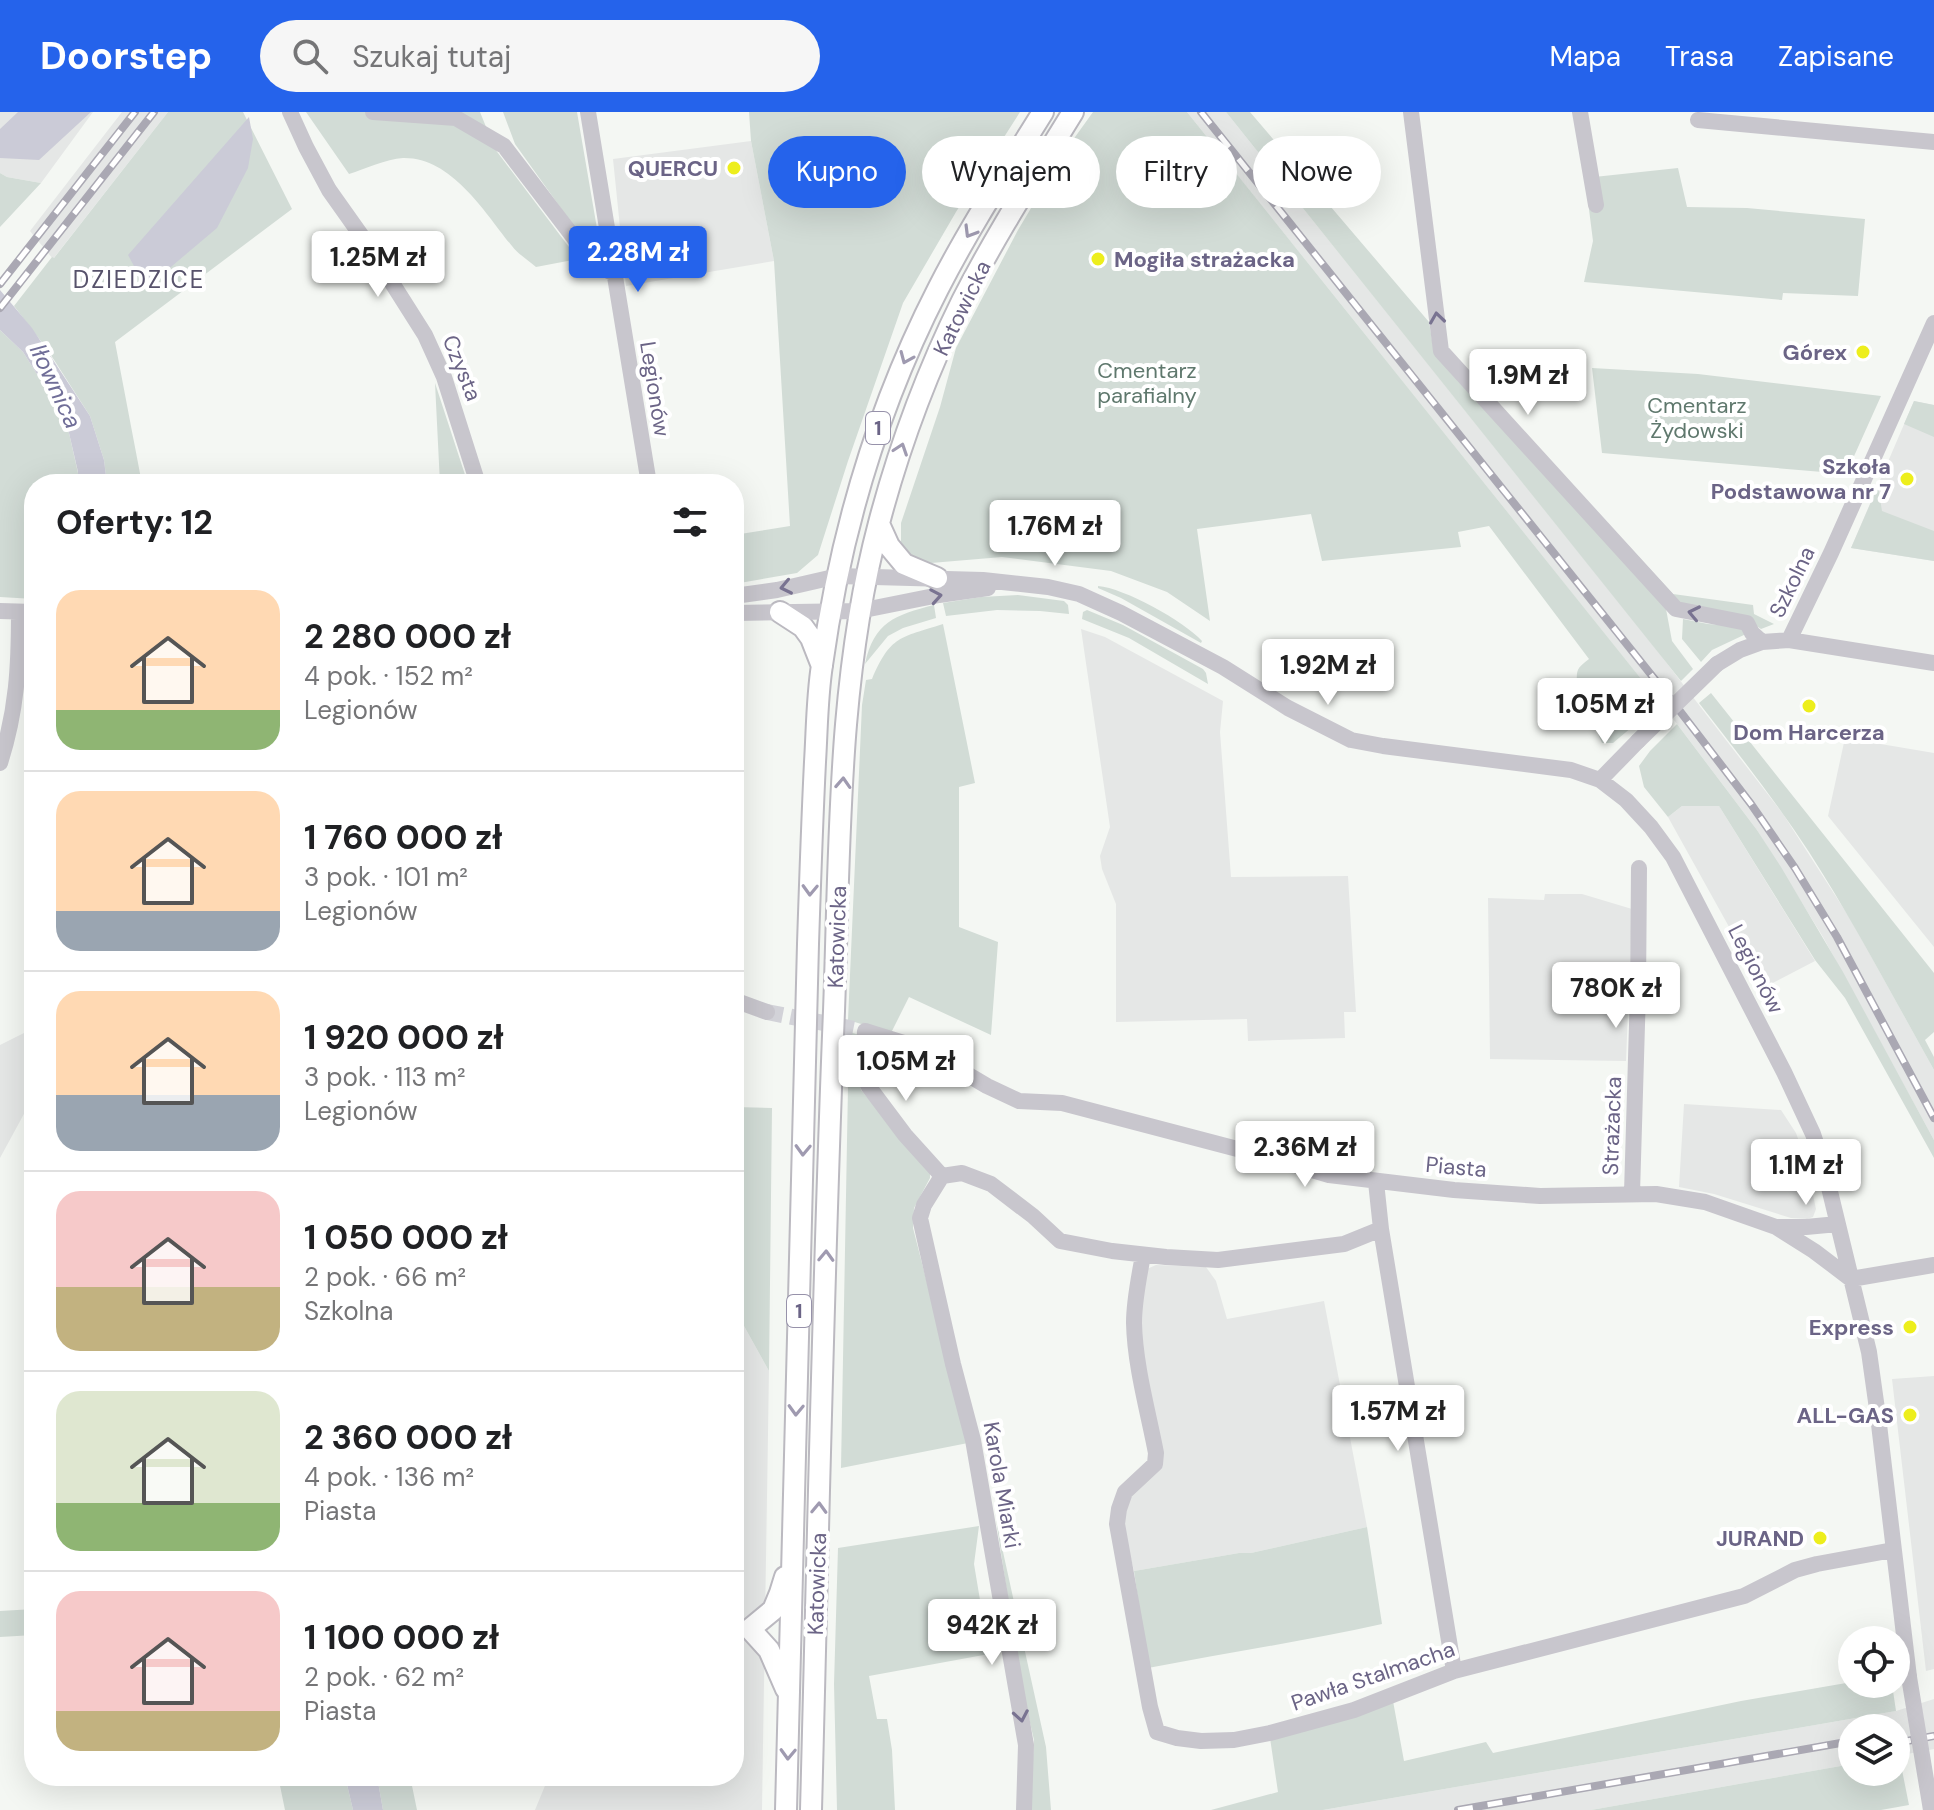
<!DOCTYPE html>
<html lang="pl">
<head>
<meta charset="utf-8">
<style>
	:root { --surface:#fff; --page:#f6f6f6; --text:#202124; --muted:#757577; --line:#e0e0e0; --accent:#2563eb }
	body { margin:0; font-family:"DM Sans",sans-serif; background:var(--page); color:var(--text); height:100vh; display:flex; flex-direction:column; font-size:30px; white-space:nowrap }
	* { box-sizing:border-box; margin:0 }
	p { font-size:26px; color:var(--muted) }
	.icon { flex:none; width:44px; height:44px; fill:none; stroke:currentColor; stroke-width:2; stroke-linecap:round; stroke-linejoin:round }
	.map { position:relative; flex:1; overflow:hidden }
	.side { position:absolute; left:24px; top:362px; width:720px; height:1312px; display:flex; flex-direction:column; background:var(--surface); border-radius:32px; box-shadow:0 8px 32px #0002 }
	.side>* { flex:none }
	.top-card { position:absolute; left:768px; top:24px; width:760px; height:72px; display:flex; gap:16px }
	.fabs { position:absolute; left:1838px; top:1514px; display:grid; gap:16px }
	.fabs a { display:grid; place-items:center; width:72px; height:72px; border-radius:50%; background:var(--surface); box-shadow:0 8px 32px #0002; font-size:40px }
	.price { position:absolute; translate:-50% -68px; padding:0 18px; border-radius:8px; background:#fff; color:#222; font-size:26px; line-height:52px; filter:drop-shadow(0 2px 4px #0008) }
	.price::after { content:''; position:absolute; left:50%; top:48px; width:24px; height:18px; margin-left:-12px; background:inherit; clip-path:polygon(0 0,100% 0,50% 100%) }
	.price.on { background:var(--accent); color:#fff }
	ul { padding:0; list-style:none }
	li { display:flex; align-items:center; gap:24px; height:200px; padding:0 32px }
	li+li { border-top:2px solid var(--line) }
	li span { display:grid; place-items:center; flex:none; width:224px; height:160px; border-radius:24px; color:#555 }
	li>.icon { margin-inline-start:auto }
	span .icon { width:96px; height:96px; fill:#fffc; stroke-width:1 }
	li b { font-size:34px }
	h2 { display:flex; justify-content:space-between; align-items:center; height:96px; padding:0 32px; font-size:34px }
	.pill { padding:0 28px; border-radius:36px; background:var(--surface); box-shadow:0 8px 32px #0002; font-size:28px; line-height:72px }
	.pill.on { background:var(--accent); color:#fff }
	header { display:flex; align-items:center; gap:48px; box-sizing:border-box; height:112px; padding:0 40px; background:var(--accent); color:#fff }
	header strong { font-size:38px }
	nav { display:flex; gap:44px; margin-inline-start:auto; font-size:28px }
	.search { width:560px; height:72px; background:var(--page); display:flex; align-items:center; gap:20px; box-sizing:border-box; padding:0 28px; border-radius:44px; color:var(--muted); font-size:30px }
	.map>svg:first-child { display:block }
	.built { fill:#e5e7e6 }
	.green { fill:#d2dcd6 }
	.water { fill:#cbcbd7 }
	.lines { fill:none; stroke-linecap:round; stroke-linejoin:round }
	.minor-tunnel { stroke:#d2d2d8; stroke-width:16; stroke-dasharray:16 8; stroke-linecap:butt }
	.major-casing { stroke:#bbb9c0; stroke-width:24 }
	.minor { stroke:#c8c6cd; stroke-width:16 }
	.major { stroke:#fff; stroke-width:20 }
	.rail-casing { stroke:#aaa8b3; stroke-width:8 }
	.rail { stroke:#fff; stroke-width:5; stroke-dasharray:15; stroke-linecap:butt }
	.minor-bridge { stroke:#c8c6cd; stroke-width:16 }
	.oneway { stroke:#9f9ab0 }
	.oneway2 { stroke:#797391 }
	.poi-dot { fill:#edee1c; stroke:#fff; stroke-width:3 }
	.labels { text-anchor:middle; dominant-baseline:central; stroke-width:8; stroke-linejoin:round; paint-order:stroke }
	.shield { fill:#fff; stroke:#9792aa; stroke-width:2 }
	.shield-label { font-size:20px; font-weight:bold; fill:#6b6486 }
	.poi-label { font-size:22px; font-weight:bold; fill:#6b6486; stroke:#fff; text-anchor:end }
	.street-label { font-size:22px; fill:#6b6486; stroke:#fff }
	.park-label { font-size:22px; fill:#5f786d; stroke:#fff }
	.neighbourhood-label { font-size:24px; letter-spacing:2px; fill:#57526b; stroke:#fff }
	.water-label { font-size:24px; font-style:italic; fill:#706e98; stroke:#fff }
</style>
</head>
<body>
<header>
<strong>Doorstep</strong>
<div class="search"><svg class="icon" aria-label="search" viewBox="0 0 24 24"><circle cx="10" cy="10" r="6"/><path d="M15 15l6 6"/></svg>Szukaj tutaj</div>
<nav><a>Mapa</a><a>Trasa</a><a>Zapisane</a></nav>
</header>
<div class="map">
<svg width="1934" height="1698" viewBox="0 0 1934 1698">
	<rect width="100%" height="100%" fill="#f4f7f3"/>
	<path class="built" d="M 0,0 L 93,0 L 41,71 L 7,65 L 0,61 Z
		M 122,0 L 168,0 L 53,147 L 30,119 Z
		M 1187,0 L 1226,0 L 1652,532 L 1783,702 L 1851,808 L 1934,958 L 1934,1028 L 1823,825 L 1757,718 L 1677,612 Z
		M 751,29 L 774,149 L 626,174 L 613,47 Z
		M 1914,289 L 1934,293 L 1934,449 L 1851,436 Z
		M 1081,517 L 1105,525 L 1223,589 L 1220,620 L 1231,765 L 1348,764 L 1356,900 L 1344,900 L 1345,926 L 1248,929 L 1247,907 L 1116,910 L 1116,792 L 1102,757 L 1100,744 L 1110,715 Z
		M 1845,626 L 1934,641 L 1934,835 L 1828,704 Z
		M 1682,694 L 1719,694 L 1815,849 L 1763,876 L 1668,705 Z
		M 1545,782 L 1582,782 L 1632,797 L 1626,949 L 1490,947 L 1488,786 L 1544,788 Z
		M 34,916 L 34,988 L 25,1000 L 0,1046 L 0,933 Z
		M 1684,992 L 1781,998 L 1796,1021 L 1805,1046 L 1816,1097 L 1813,1105 L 1807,1107 L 1791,1106 L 1714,1082 L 1679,1075 Z
		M 1156,1153 L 1206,1155 L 1216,1169 L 1227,1207 L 1324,1189 L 1367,1415 L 1251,1441 L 1239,1441 L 1134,1459 L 1122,1409 L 1130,1382 L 1162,1355 L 1141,1225 L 1140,1187 L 1147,1157 Z
		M 734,1196 L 769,1259 L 762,1698 L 535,1698 L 549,1664 L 734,1664 Z
		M 1934,1264 L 1934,1557 L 1926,1559 L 1892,1267 Z
		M 1934,1587 L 1934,1637 L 1896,1644 L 1896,1616 L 1852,1616 L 1852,1652 L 1591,1698 L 1323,1698 L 1896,1599 Z"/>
	<path class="green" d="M 168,0 L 243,0 L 292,97 L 115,230 L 142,372 L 107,372 L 104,348 L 90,304 L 47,237 L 14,194 L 52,145 L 54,146 Z
		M 306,0 L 480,0 L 495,37 L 578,147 L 536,155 C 528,148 518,142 512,134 C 485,101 452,45 403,46 C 386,47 365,57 349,62 Z
		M 503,0 L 577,0 L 600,134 L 592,134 L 583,127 L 515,32 Z
		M 749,0 L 1020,0 L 956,100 L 903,191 L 848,349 L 818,443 L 797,461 L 734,472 L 734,423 L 790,414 L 774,149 L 751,29 Z
		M 1093,0 L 1187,0 L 1658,588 L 1632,615 L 1613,631 L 1602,631 L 1577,572 C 1576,556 1578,556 1589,547 L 1489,414 L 1458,420 L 1461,435 L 1322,449 L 1311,402 L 1197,417 L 1210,509 L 1167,480 L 1111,459 L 1002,445 L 931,451 L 913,445 L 901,430 L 901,411 L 940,295 L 956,236 L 1018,118 L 1065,39 Z
		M 1226,0 L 1250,0 L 1429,210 L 1433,234 L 1666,497 L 1672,529 L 1693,557 L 1681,569 Z
		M 1678,56 L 1687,95 L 1747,96 L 1865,107 L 1858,184 L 1783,181 L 1782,188 L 1584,170 L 1593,129 L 1585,66 Z
		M 0,61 L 7,65 L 41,71 L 0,115 Z
		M 0,218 L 23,240 L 52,286 L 69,321 L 78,361 L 78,372 L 34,372 L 34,487 L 0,485 Z
		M 1592,256 L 1698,262 L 1881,284 L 1846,362 L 1602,341 Z
		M 435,271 L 468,372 L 440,372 Z
		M 1914,289 L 1934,293 L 1934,325 L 1904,312 Z
		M 1878,374 L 1882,399 L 1934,419 L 1934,449 L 1851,436 Z
		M 1626,431 L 1673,482 L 1753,493 L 1754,502 L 1774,512 L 1761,517 L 1755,513 L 1676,489 Z
		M 1098,474 C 1124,476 1184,509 1202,529 L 1201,531 L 1121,486 L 1098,476 Z
		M 1018,483 L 1064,489 L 1068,493 L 1069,502 L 1040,499 L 997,498 L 946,504 L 943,491 L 981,485 Z
		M 934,493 L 936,506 L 903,516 L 888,524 L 865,552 C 874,510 895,503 934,493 Z
		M 1087,498 L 1123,513 L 1203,557 L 1206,561 L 1208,572 L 1129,526 L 1082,507 L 1083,500 Z
		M 1683,507 L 1708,512 L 1733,514 L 1744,518 L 1746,522 L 1712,538 L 1701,550 L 1682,527 Z
		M 943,512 L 975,671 L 959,675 L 959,815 L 998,830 L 991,923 L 909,885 L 891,921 L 848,908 L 862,593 L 866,568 L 872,567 C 891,523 900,526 943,512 Z
		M 1711,581 L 1934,861 L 1934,920 L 1925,928 L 1934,945 L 1934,958 C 1893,885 1854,810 1809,740 C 1775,688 1737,640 1699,591 Z
		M 1677,612 L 1757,718 L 1781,755 L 1843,860 L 1934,1028 L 1934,1046 L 1845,886 L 1815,848 L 1719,694 L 1682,694 L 1668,705 L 1644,675 L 1639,654 L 1650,639 Z
		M 849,920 L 860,923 L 858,962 L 861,978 L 930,1059 L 930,1066 L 914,1096 L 913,1116 L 968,1331 L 841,1356 Z
		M 734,995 L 772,996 L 769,1259 L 734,1196 Z
		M 996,1408 L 1046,1635 L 1051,1698 L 1030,1698 L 1034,1628 L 1021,1572 Z
		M 979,1414 L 974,1452 L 989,1542 L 869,1564 L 877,1607 L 887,1607 L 892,1638 L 895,1698 L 837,1698 L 834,1572 L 838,1436 Z
		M 1367,1415 L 1382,1512 C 1305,1529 1226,1541 1148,1556 L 1134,1459 L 1239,1441 L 1251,1441 Z
		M 34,1497 L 34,1523 L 0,1525 L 0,1499 Z
		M 1852,1570 L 1852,1572 L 1892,1572 L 1896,1599 L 1323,1698 L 1211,1698 L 1278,1680 L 1270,1626 L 1393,1589 L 1404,1649 L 1486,1630 L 1493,1641 L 1741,1589 Z
		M 1899,1643 L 1909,1693 L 1881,1698 L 1591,1698 L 1852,1652 L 1852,1660 L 1896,1660 L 1896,1644 Z
		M 278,1664 L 345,1664 L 353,1698 L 285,1698 Z
		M 377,1664 L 410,1664 L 417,1698 L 383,1698 Z"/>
	<path class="water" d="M 18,0 L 91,0 L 39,48 L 0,46 L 0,17 Z
		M 249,5 L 253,27 L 248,56 L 217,116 L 146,176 L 128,143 Z
		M 0,178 L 32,216 L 90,304 L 104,348 L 107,372 L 78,372 L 78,360 L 69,321 L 52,286 L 23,240 L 0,218 Z
		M 345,1664 L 377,1664 L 383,1698 L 353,1698 Z"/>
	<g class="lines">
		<path class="minor-tunnel" d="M 767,900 L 865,919"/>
		<defs>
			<path id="major" d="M 879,412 L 889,434 L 904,452 L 937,466
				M 780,500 L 803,515 L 811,526 L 822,554
				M 785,1465 L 780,1481 L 773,1498 L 750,1517 L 769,1538 L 786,1577
				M 786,1698 L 808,832 C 810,771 812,711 815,650 C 817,618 817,585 822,553 C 840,423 878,294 938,177 C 969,116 1007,58 1043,0
				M 811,1698 C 818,1432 823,1165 834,899 C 840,736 837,569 879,411 C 899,335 927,260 962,189 C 995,124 1035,62 1073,0"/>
		</defs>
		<use href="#major" class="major-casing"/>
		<path class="minor" d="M 290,0 L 306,35 L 329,78 L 368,133 L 425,223 L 444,265 L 478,372
			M 373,0 L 456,6 L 504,34 L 594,152 L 615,162
			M 588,0 L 649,372
			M 1411,0 L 1441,239 L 1676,497 L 1747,511 L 1752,521 L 1762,530
			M 1580,0 L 1596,93
			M 1698,8 L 1934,30
			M 734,484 L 777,478 L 838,464 L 983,468 L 1048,475 L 1079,482 L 1121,501 L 1223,555 L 1288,596 L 1351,628 L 1383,634 L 1571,658 L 1600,668 L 1626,688 L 1651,715 L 1673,745 L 1784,960 L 1813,1022 L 1824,1055 L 1869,1240 L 1878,1304 L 1909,1565
			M 0,499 L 34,500
			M 734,501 L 859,499 L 939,483 L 988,476
			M 1789,528 L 1831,441 L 1934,211
			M 1717,552 L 1740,538 L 1762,530 L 1789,528 L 1934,551
			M 0,651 C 17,598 19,554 19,500
			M 1600,668 L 1638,629
			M 734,888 L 767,900
			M 942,1064 L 905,1023 L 869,975 L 862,960 L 865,919 L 926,938 L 987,974 L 1019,989 L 1062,991 L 1264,1044 L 1329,1063 L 1454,1078 L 1540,1084 L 1656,1082 L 1705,1090 L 1776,1115 L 1814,1139 L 1851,1167
			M 1632,1081 L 1638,879 L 1639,756
			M 1778,1115 L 1806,1115 L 1838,1112
			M 1381,1117 L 1454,1559
			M 1143,1143 C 1139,1166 1134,1188 1134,1211 C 1135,1254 1148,1299 1156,1341 L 1155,1352 L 1125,1380 L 1119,1397 L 1117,1412 L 1150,1595 L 1157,1620 L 1177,1626 L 1201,1629 L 1234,1628 L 1270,1621 L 1354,1598 L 1454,1559 L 1744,1484 L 1795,1458 L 1817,1452 L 1893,1438
			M 1851,1167 L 1934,1153
			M 1024,1698 L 1026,1633 L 973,1328 L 953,1252 L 920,1106 L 924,1093 L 942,1064 L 962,1061 L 991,1072 L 1033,1104 L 1060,1129 L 1112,1139 L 1166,1145 L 1218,1148 L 1344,1132 L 1381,1117 L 1376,1070"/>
		<use href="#major" class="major"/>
		<defs>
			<path id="rail" d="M 1201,0 L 1673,590 L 1751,692 L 1795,756 L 1837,825 L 1934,1006
				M 0,172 L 135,0
				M 0,196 L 154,0
				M 1896,1631 L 1934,1624
				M 1458,1698 L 1852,1629"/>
		</defs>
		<use href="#rail" class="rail-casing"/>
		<use href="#rail" class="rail"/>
		<path class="minor-bridge" d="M 1638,629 L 1717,552
			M 1909,1565 L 1931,1698"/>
	</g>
	<defs><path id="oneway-chevron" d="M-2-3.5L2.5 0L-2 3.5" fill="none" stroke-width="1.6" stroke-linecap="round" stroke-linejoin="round" transform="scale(2)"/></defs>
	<g class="oneway">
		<use href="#oneway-chevron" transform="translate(970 120) rotate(121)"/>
		<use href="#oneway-chevron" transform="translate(906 246) rotate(113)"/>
		<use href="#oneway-chevron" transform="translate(901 337) rotate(-71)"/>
		<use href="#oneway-chevron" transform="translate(843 671) rotate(-87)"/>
		<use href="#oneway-chevron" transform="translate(810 778) rotate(92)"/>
		<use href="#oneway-chevron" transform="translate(803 1038) rotate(92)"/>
		<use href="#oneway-chevron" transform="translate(826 1144) rotate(-88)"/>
		<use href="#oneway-chevron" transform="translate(796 1298) rotate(92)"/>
		<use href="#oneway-chevron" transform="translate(819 1396) rotate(-88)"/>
		<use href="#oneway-chevron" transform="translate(788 1642) rotate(92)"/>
	</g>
	<g class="oneway2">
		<use href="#oneway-chevron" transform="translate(1437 206) rotate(-98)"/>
		<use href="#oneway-chevron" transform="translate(786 475) rotate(168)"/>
		<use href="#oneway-chevron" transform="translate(936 484) rotate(-10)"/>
		<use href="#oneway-chevron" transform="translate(1694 501) rotate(-168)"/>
		<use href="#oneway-chevron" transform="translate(1021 1604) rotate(80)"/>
	</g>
	<g class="poi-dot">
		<circle cx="734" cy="56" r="8"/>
		<circle cx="1098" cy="147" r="8"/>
		<circle cx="1863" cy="240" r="8"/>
		<circle cx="1907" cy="367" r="8"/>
		<circle cx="1809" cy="594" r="8"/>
		<circle cx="1910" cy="1215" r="8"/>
		<circle cx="1910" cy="1303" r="8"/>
		<circle cx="1820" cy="1426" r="8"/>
	</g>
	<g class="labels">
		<g class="shield">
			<rect x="866" y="300" width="24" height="32" rx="6"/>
			<rect x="787" y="1183" width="24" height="32" rx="6"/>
		</g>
		<g class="shield-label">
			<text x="878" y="316">1</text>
			<text x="799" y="1199">1</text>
		</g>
		<g class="poi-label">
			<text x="718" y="56">QUERCU</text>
			<text x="1114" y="147" text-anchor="start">Mogiła strażacka</text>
			<text x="1847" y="240">Górex</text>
			<text x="1891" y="354">Szkoła<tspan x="1891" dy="25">Podstawowa nr 7</tspan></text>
			<text x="1809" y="620" text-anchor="middle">Dom Harcerza</text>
			<text x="1894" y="1215">Express</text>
			<text x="1894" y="1303">ALL-GAS</text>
			<text x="1804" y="1426">JURAND</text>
		</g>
		<g class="street-label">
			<text transform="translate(962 196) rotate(-64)">Katowicka</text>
			<text transform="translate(462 256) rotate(68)">Czysta</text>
			<text transform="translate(655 277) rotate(81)">Legionów</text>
			<text transform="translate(1792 470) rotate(-64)">Szkolna</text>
			<text transform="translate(837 825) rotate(-88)">Katowicka</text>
			<text transform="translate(1756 857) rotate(63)">Legionów</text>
			<text transform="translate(1612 1014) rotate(-88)">Strażacka</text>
			<text transform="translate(1456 1055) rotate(5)">Piasta</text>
			<text transform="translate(1002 1373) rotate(80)">Karola Miarki</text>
			<text transform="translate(817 1472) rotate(-88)">Katowicka</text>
			<text transform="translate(1373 1564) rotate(-19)">Pawła Stalmacha</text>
		</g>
		<g class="park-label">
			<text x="1147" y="258">Cmentarz<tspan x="1147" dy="25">parafialny</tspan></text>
			<text x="1697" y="293">Cmentarz<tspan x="1697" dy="25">Żydowski</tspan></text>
		</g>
		<g class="neighbourhood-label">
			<text x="139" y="167">DZIEDZICE</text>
		</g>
		<g class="water-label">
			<text transform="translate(56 274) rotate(65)">Iłownica</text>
		</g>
	</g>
</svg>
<div class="fabs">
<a><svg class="icon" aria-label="locate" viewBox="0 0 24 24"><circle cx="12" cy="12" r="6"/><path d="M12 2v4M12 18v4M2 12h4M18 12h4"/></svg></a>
<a><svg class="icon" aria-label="layers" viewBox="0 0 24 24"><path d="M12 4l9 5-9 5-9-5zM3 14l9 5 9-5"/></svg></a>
</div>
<b class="price on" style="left:638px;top:182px">2.28M zł</b>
<b class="price" style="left:378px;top:187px">1.25M zł</b>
<b class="price" style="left:1528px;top:305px">1.9M zł</b>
<b class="price" style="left:1055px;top:456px">1.76M zł</b>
<b class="price" style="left:1328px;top:595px">1.92M zł</b>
<b class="price" style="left:1605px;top:634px">1.05M zł</b>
<b class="price" style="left:1616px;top:918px">780K zł</b>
<b class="price" style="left:906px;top:991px">1.05M zł</b>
<b class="price" style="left:1305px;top:1077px">2.36M zł</b>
<b class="price" style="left:1806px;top:1095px">1.1M zł</b>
<b class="price" style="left:1398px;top:1341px">1.57M zł</b>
<b class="price" style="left:992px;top:1555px">942K zł</b>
<div class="top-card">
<a class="pill on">Kupno</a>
<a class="pill">Wynajem</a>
<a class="pill">Filtry</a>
<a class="pill">Nowe</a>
</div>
<section class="side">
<h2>Oferty: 12<svg class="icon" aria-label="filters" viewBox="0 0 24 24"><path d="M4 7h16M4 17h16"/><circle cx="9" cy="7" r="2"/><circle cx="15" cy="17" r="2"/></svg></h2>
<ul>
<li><span style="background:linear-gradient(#ffd9b3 75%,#8fb573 0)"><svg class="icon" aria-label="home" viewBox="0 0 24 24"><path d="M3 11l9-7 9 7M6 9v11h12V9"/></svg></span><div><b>2 280 000 zł</b><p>4 pok. · 152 m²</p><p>Legionów</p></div></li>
<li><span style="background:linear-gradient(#ffd9b3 75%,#9aa5b1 0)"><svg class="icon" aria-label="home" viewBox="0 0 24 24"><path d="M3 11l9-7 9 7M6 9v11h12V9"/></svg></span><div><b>1 760 000 zł</b><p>3 pok. · 101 m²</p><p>Legionów</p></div></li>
<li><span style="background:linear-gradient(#ffd9b3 65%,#9aa5b1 0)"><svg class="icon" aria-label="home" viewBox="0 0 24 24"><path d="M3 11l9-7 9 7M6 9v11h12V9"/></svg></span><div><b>1 920 000 zł</b><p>3 pok. · 113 m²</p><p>Legionów</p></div></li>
<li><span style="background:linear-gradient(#f6c9c9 60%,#c2b280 0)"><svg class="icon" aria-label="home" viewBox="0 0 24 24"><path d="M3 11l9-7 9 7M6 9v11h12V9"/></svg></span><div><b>1 050 000 zł</b><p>2 pok. · 66 m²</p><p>Szkolna</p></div></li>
<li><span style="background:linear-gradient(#dfe7d0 70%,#8fb573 0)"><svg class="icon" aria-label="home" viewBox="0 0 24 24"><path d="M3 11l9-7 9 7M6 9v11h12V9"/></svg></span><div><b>2 360 000 zł</b><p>4 pok. · 136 m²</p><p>Piasta</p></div></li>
<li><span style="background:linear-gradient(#f6c9c9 75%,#c2b280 0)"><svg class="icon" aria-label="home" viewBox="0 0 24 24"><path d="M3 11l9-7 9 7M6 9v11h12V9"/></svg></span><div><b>1 100 000 zł</b><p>2 pok. · 62 m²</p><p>Piasta</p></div></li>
</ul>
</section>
</div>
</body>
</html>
